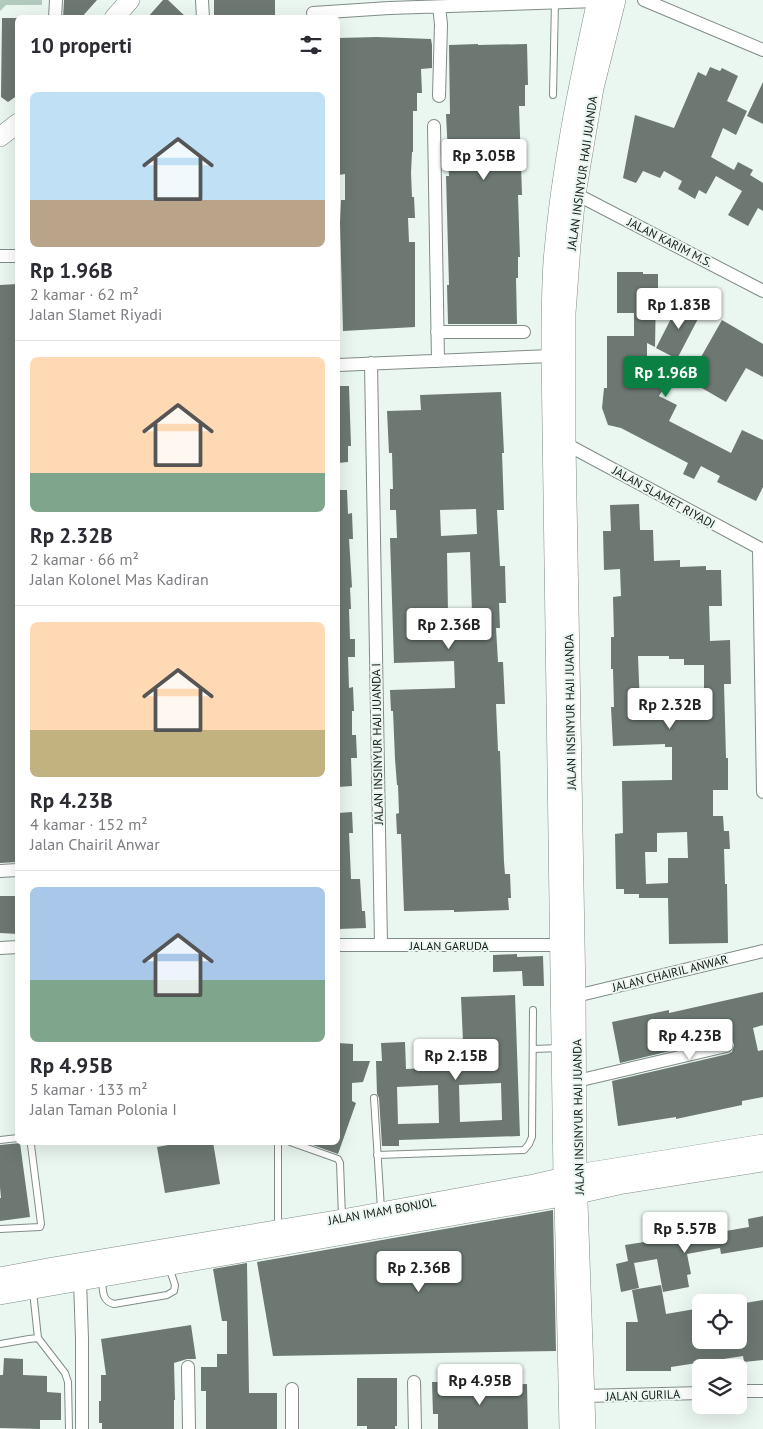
<!DOCTYPE html>
<html lang="id">
<head>
<meta charset="utf-8">
<style>
	:root { --surface:#fff; --page:#f2f2f3; --text:#2b2b33; --muted:#7c7c81; --line:#e1e1e2; --accent:#0b8043 }
	body { margin:0; font-family:"PT Sans",sans-serif; background:var(--page); color:var(--text); height:100vh; display:flex; flex-direction:column; font-size:19px; white-space:nowrap }
	* { box-sizing:border-box; margin:0 }
	p { font-size:16px; color:var(--muted) }
	.icon { flex:none; width:28px; height:28px; fill:none; stroke:currentColor; stroke-width:2; stroke-linecap:round; stroke-linejoin:round }
	.map { position:relative; flex:1; overflow:hidden }
	.sheet { position:absolute; left:15px; top:15px; width:325px; height:1130px; display:flex; flex-direction:column; background:var(--surface); border-radius:8px; box-shadow:0 5px 20px #0002 }
	.sheet>* { flex:none }
	.fabs { position:absolute; left:692px; top:1294px; display:grid; gap:10px }
	.fabs a { display:grid; place-items:center; width:55px; height:55px; border-radius:8px; background:var(--surface); box-shadow:0 5px 20px #0002; font-size:25px }
	.price { position:absolute; translate:-50% -42px; padding:0 11px; border-radius:5px; background:#fff; color:#222; font-size:16px; line-height:32px; filter:drop-shadow(0 1px 2px #0008) }
	.price::after { content:''; position:absolute; left:50%; top:30px; width:15px; height:11px; margin-left:-8px; background:inherit; clip-path:polygon(0 0,100% 0,50% 100%) }
	.price.selected { background:var(--accent); color:#fff }
	ul { padding:0; list-style:none }
	li { display:grid; align-content:center; gap:10px; height:265px; padding:0 15px }
	li+li { border-top:1px solid var(--line) }
	li span { display:grid; place-items:center; height:155px; border-radius:8px; color:#555 }
	li>.icon { margin-inline-start:auto }
	span .icon { width:90px; height:90px; fill:#fffc; stroke-width:1 }
	li b { font-size:21px }
	h2 { display:flex; justify-content:space-between; align-items:center; height:60px; padding:0 15px; font-size:21px }
	.map>svg:first-child { display:block }
	.green { fill:#b2c9bd }
	.building { fill:#6d7872; fill-rule:evenodd }
	.lines { fill:none; stroke-linecap:round; stroke-linejoin:round }
	.service-casing { stroke:#818c86; stroke-width:8 }
	.minor-casing { stroke:#818c86; stroke-width:14 }
	.secondary-casing { stroke:#818c86; stroke-width:20 }
	.service { stroke:#fff; stroke-width:6 }
	.minor { stroke:#fff; stroke-width:12 }
	.secondary { stroke:#fff; stroke-width:19 }
	.labels { text-anchor:middle; dominant-baseline:central; stroke-width:4; stroke-linejoin:round; paint-order:stroke }
	.street-label { font-size:12px; fill:#161a18; stroke:#eaf6f0 }
</style>
</head>
<body>
<div class="map">
<svg width="763" height="1429" viewBox="0 0 763 1429">
	<rect width="100%" height="100%" fill="#eaf6f0"/>
	<path class="green" d="M 0,0 L 42,0 L 42,5 L 6,5 L 0,11 Z"/>
	<path class="building" d="M 64,0 L 97,0 L 81,18 L 63,18 Z
		M 163,0 L 168,0 L 187,18 L 147,18 Z
		M 214,0 L 275,0 L 275,18 L 214,18 Z
		M 2,18 L 18,18 L 18,95 L 8,102 L 1,97 Z
		M 377,37 L 431,39 L 432,45 L 432,68 L 421,69 L 422,93 L 417,93 L 417,111 L 413,111 L 413,152 L 412,152 L 411,173 L 412,197 L 414,197 L 415,218 L 408,218 L 409,242 L 415,242 L 415,327 L 343,331 L 340,223 L 341,200 L 345,200 L 345,174 L 339,175 L 339,155 L 338,155 L 338,78 L 339,78 L 338,38 Z
		M 478,44 L 478,45 L 527,44 L 528,85 L 525,85 L 525,106 L 519,106 L 522,195 L 518,195 L 520,257 L 518,257 L 518,278 L 516,278 L 517,324 L 448,324 L 447,285 L 449,285 L 446,176 L 449,176 L 446,114 L 450,114 L 449,45 Z
		M 710,67 L 720,71 L 722,68 L 738,76 L 727,101 L 747,111 L 736,135 L 723,128 L 711,157 L 734,170 L 738,162 L 753,170 L 750,175 L 763,183 L 763,211 L 758,208 L 748,226 L 728,215 L 742,191 L 716,176 L 706,194 L 699,190 L 695,199 L 678,189 L 682,181 L 664,171 L 660,178 L 643,171 L 636,183 L 623,178 L 635,115 L 674,128 L 698,72 L 706,76 Z
		M 763,82 L 763,124 L 747,116 Z
		M 617,272 L 643,272 L 643,274 L 658,274 L 658,292 L 656,292 L 655,347 L 647,343 L 647,368 L 667,380 L 664,385 L 665,386 L 659,396 L 677,405 L 669,421 L 731,453 L 742,430 L 763,440 L 763,487 L 756,501 L 717,482 L 720,476 L 701,466 L 694,479 L 683,474 L 688,463 L 621,428 L 608,425 L 602,408 L 604,388 L 607,388 L 607,336 L 634,336 L 634,313 L 617,313 Z
		M 18,284 L 18,862 L 0,863 L 0,285 Z
		M 680,301 L 701,313 L 677,359 L 656,348 Z
		M 722,320 L 763,344 L 763,377 L 746,368 L 726,402 L 688,380 Z
		M 338,386 L 349,386 L 351,446 L 348,446 L 348,462 L 338,463 Z
		M 501,392 L 504,453 L 502,453 L 504,510 L 497,510 L 500,566 L 505,566 L 506,603 L 499,603 L 500,628 L 496,628 L 498,662 L 503,662 L 505,704 L 496,704 L 498,751 L 500,751 L 504,862 L 505,874 L 510,874 L 511,898 L 508,898 L 509,910 L 454,912 L 454,910 L 404,911 L 401,834 L 397,834 L 396,814 L 399,813 L 398,785 L 397,785 L 395,759 L 393,711 L 391,711 L 390,690 L 455,688 L 454,661 L 394,663 L 390,538 L 397,538 L 396,510 L 390,510 L 390,489 L 393,489 L 392,453 L 389,453 L 387,411 L 421,410 L 420,395 ZM 476,509 L 477,534 L 441,536 L 440,510 ZM 470,552 L 472,612 L 448,613 L 447,553 Z
		M 338,490 L 347,490 L 348,514 L 352,513 L 353,539 L 349,539 L 352,587 L 350,588 L 351,609 L 349,609 L 350,639 L 355,639 L 355,657 L 348,657 L 349,688 L 353,687 L 354,711 L 352,711 L 352,735 L 356,735 L 357,758 L 351,758 L 352,786 L 338,787 Z
		M 639,504 L 640,530 L 653,530 L 654,561 L 680,560 L 680,567 L 706,566 L 706,570 L 721,570 L 722,606 L 709,606 L 710,641 L 730,640 L 731,684 L 724,684 L 726,758 L 728,758 L 728,790 L 713,790 L 713,816 L 723,816 L 724,831 L 729,831 L 730,849 L 724,849 L 725,884 L 727,884 L 728,943 L 669,944 L 668,898 L 639,898 L 639,894 L 624,894 L 624,889 L 616,889 L 615,834 L 623,833 L 622,781 L 672,780 L 672,747 L 665,747 L 665,744 L 613,746 L 611,707 L 614,707 L 613,669 L 611,669 L 611,637 L 614,637 L 613,597 L 621,596 L 620,569 L 604,570 L 603,531 L 611,531 L 610,505 ZM 638,656 L 669,656 L 669,659 L 684,659 L 684,665 L 704,665 L 704,698 L 664,698 L 664,705 L 640,706 ZM 687,832 L 688,858 L 668,858 L 668,883 L 646,884 L 645,852 L 657,852 L 657,833 Z
		M 352,812 L 353,833 L 349,833 L 351,879 L 360,879 L 362,911 L 365,911 L 366,928 L 338,929 L 338,813 Z
		M 0,896 L 18,896 L 18,934 L 0,933 Z
		M 517,954 L 517,957 L 543,956 L 544,986 L 523,986 L 522,971 L 493,972 L 493,955 Z
		M 763,992 L 763,1025 L 753,1028 L 758,1051 L 763,1050 L 763,1097 L 742,1101 L 742,1105 L 676,1119 L 676,1117 L 618,1126 L 612,1081 L 728,1054 L 732,1052 L 734,1045 L 732,1040 L 724,1038 L 620,1063 L 612,1022 L 669,1010 L 669,1013 Z
		M 515,995 L 520,1136 L 399,1140 L 399,1146 L 382,1146 L 379,1098 L 377,1094 L 376,1061 L 382,1061 L 381,1043 L 405,1042 L 406,1069 L 447,1067 L 446,1043 L 463,1042 L 461,997 ZM 501,1083 L 502,1120 L 460,1122 L 459,1085 ZM 438,1085 L 439,1123 L 398,1124 L 397,1087 Z
		M 338,1043 L 353,1044 L 353,1061 L 370,1061 L 363,1082 L 352,1083 L 352,1101 L 356,1103 L 338,1154 L 307,1143 L 338,1142 Z
		M 185,1142 L 213,1142 L 220,1184 L 165,1193 L 157,1147 Z
		M 20,1143 L 30,1217 L 0,1221 L 0,1198 L 1,1198 L 0,1187 L 0,1145 Z
		M 553,1210 L 556,1351 L 273,1356 L 257,1262 Z
		M 763,1216 L 763,1247 L 721,1254 L 720,1248 L 687,1254 L 691,1274 L 687,1275 L 689,1287 L 663,1292 L 657,1259 L 634,1263 L 639,1288 L 621,1292 L 616,1264 L 628,1261 L 625,1245 L 657,1240 L 658,1243 L 697,1235 L 697,1236 L 749,1227 L 748,1219 Z
		M 247,1263 L 249,1393 L 277,1393 L 277,1429 L 206,1429 L 206,1391 L 201,1391 L 201,1367 L 217,1367 L 217,1354 L 227,1354 L 227,1321 L 222,1321 L 213,1269 Z
		M 661,1285 L 666,1314 L 701,1308 L 701,1340 L 739,1340 L 739,1304 L 763,1300 L 763,1360 L 744,1362 L 743,1356 L 671,1367 L 671,1371 L 626,1371 L 626,1322 L 638,1322 L 632,1290 Z
		M 191,1325 L 196,1359 L 187,1359 L 174,1363 L 175,1400 L 174,1400 L 174,1429 L 102,1429 L 102,1423 L 99,1423 L 99,1401 L 101,1401 L 101,1375 L 106,1375 L 101,1339 Z
		M 4,1358 L 23,1359 L 23,1375 L 47,1376 L 47,1392 L 61,1393 L 61,1420 L 40,1420 L 40,1429 L 0,1428 L 0,1375 L 3,1375 Z
		M 357,1378 L 397,1378 L 397,1426 L 395,1426 L 395,1429 L 367,1429 L 367,1426 L 357,1426 Z
		M 432,1382 L 479,1382 L 479,1385 L 527,1384 L 528,1429 L 438,1429 L 438,1414 L 433,1414 Z"/>
	<g class="lines">
		<defs>
			<path id="service" d="M 553,95 L 555,2
				M 533,1049 L 560,1048
				M 374,1098 L 381,1209
				M 0,1140 L 18,1138
				M 278,1142 L 278,1228
				M 290,1142 L 338,1159 L 340,1163 L 342,1217
				M 377,1155 L 524,1150 L 529,1144 L 532,1137 L 533,1010
				M 0,1229 L 40,1227 L 41,1224 L 31,1145 L 30,1142
				M 102,1278 C 103,1289 101,1301 114,1304 L 167,1295 L 174,1291 L 175,1285 L 169,1267
				M 38,1338 L 65,1373 L 68,1382 L 69,1429
				M 0,1344 L 29,1339 L 38,1338 L 33,1291"/>
			<path id="minor" d="M 202,0 L 203,18
				M 644,0 L 763,50
				M 439,7 L 441,24 L 439,96
				M 313,13 L 389,8 L 597,1
				M 55,18 L 56,0
				M 434,126 L 438,361
				M 576,194 L 763,291
				M 0,256 L 18,256
				M 437,332 L 524,332
				M 371,363 L 381,945
				M 338,365 L 551,356
				M 566,444 L 763,550
				M 759,549 L 763,792
				M 0,871 L 18,870
				M 338,945 L 560,945
				M 0,948 L 18,947
				M 576,996 L 763,951
				M 577,1081 L 726,1046
				M 80,1281 L 82,1339 L 82,1429
				M 188,1367 L 189,1429
				M 414,1382 L 415,1429
				M 292,1389 L 292,1429
				M 739,1391 L 763,1391
				M 585,1396 L 701,1393"/>
			<path id="secondary" d="M 114,18 L 130,0
				M 0,137 L 18,123
				M 0,1277 L 53,1267 L 342,1219 L 534,1184 L 577,1174 L 763,1144
				M 0,1295 L 578,1194 L 623,1184 L 763,1162
				M 569,1429 L 564,1196 L 563,1177 L 551,356 C 551,325 551,293 553,262 C 560,173 578,86 597,0
				M 586,1429 L 577,1174 L 576,996 L 566,444 L 566,313 L 571,245 L 576,194 L 594,88 L 616,0"/>
		</defs>
		<use href="#service" class="service-casing"/>
		<use href="#minor" class="minor-casing"/>
		<use href="#secondary" class="secondary-casing"/>
		<use href="#service" class="service"/>
		<use href="#minor" class="minor"/>
		<use href="#secondary" class="secondary"/>
	</g>
	<g class="labels">
		<g class="street-label">
			<text transform="translate(582 173) rotate(-82)">JALAN INSINYUR HAJI JUANDA</text>
			<text transform="translate(670 242) rotate(27)">JALAN KARIM M.S.</text>
			<text transform="translate(664 497) rotate(29)">JALAN SLAMET RIYADI</text>
			<text transform="translate(570 712) rotate(-91)">JALAN INSINYUR HAJI JUANDA</text>
			<text transform="translate(377 744) rotate(-91)">JALAN INSINYUR HAJI JUANDA I</text>
			<text x="449" y="945">JALAN GARUDA</text>
			<text transform="translate(670 973) rotate(-14)">JALAN CHAIRIL ANWAR</text>
			<text transform="translate(578 1117) rotate(-91)">JALAN INSINYUR HAJI JUANDA</text>
			<text transform="translate(382 1211) rotate(-10)">JALAN IMAM BONJOL</text>
			<text transform="translate(643 1395) rotate(-2)">JALAN GURILA</text>
		</g>
	</g>
</svg>
<div class="fabs">
<a><svg class="icon" aria-label="locate" viewBox="0 0 24 24"><circle cx="12" cy="12" r="6"/><path d="M12 2v4M12 18v4M2 12h4M18 12h4"/></svg></a>
<a><svg class="icon" aria-label="layers" viewBox="0 0 24 24"><path d="M12 4l9 5-9 5-9-5zM3 14l9 5 9-5"/></svg></a>
</div>
<b class="price" style="left:484px;top:181px">Rp 3.05B</b>
<b class="price" style="left:679px;top:330px">Rp 1.83B</b>
<b class="price selected" style="left:666px;top:398px">Rp 1.96B</b>
<b class="price" style="left:449px;top:650px">Rp 2.36B</b>
<b class="price" style="left:670px;top:730px">Rp 2.32B</b>
<b class="price" style="left:690px;top:1061px">Rp 4.23B</b>
<b class="price" style="left:456px;top:1081px">Rp 2.15B</b>
<b class="price" style="left:685px;top:1254px">Rp 5.57B</b>
<b class="price" style="left:419px;top:1293px">Rp 2.36B</b>
<b class="price" style="left:480px;top:1406px">Rp 4.95B</b>
<section class="sheet">
<h2>10 properti<svg class="icon" aria-label="filters" viewBox="0 0 24 24"><path d="M4 7h16M4 17h16"/><circle cx="9" cy="7" r="2"/><circle cx="15" cy="17" r="2"/></svg></h2>
<ul>
<li><span style="background:linear-gradient(#bfe0f5 70%,#b9a48a 0)"><svg class="icon" aria-label="home" viewBox="0 0 24 24"><path d="M3 11l9-7 9 7M6 9v11h12V9"/></svg></span><div><b>Rp 1.96B</b><p>2 kamar · 62 m²</p><p>Jalan Slamet Riyadi</p></div></li>
<li><span style="background:linear-gradient(#ffd9b3 75%,#7fa58c 0)"><svg class="icon" aria-label="home" viewBox="0 0 24 24"><path d="M3 11l9-7 9 7M6 9v11h12V9"/></svg></span><div><b>Rp 2.32B</b><p>2 kamar · 66 m²</p><p>Jalan Kolonel Mas Kadiran</p></div></li>
<li><span style="background:linear-gradient(#ffd9b3 70%,#c2b280 0)"><svg class="icon" aria-label="home" viewBox="0 0 24 24"><path d="M3 11l9-7 9 7M6 9v11h12V9"/></svg></span><div><b>Rp 4.23B</b><p>4 kamar · 152 m²</p><p>Jalan Chairil Anwar</p></div></li>
<li><span style="background:linear-gradient(#a9c7e8 60%,#7fa58c 0)"><svg class="icon" aria-label="home" viewBox="0 0 24 24"><path d="M3 11l9-7 9 7M6 9v11h12V9"/></svg></span><div><b>Rp 4.95B</b><p>5 kamar · 133 m²</p><p>Jalan Taman Polonia I</p></div></li>
</ul>
</section>
</div>
</body>
</html>
